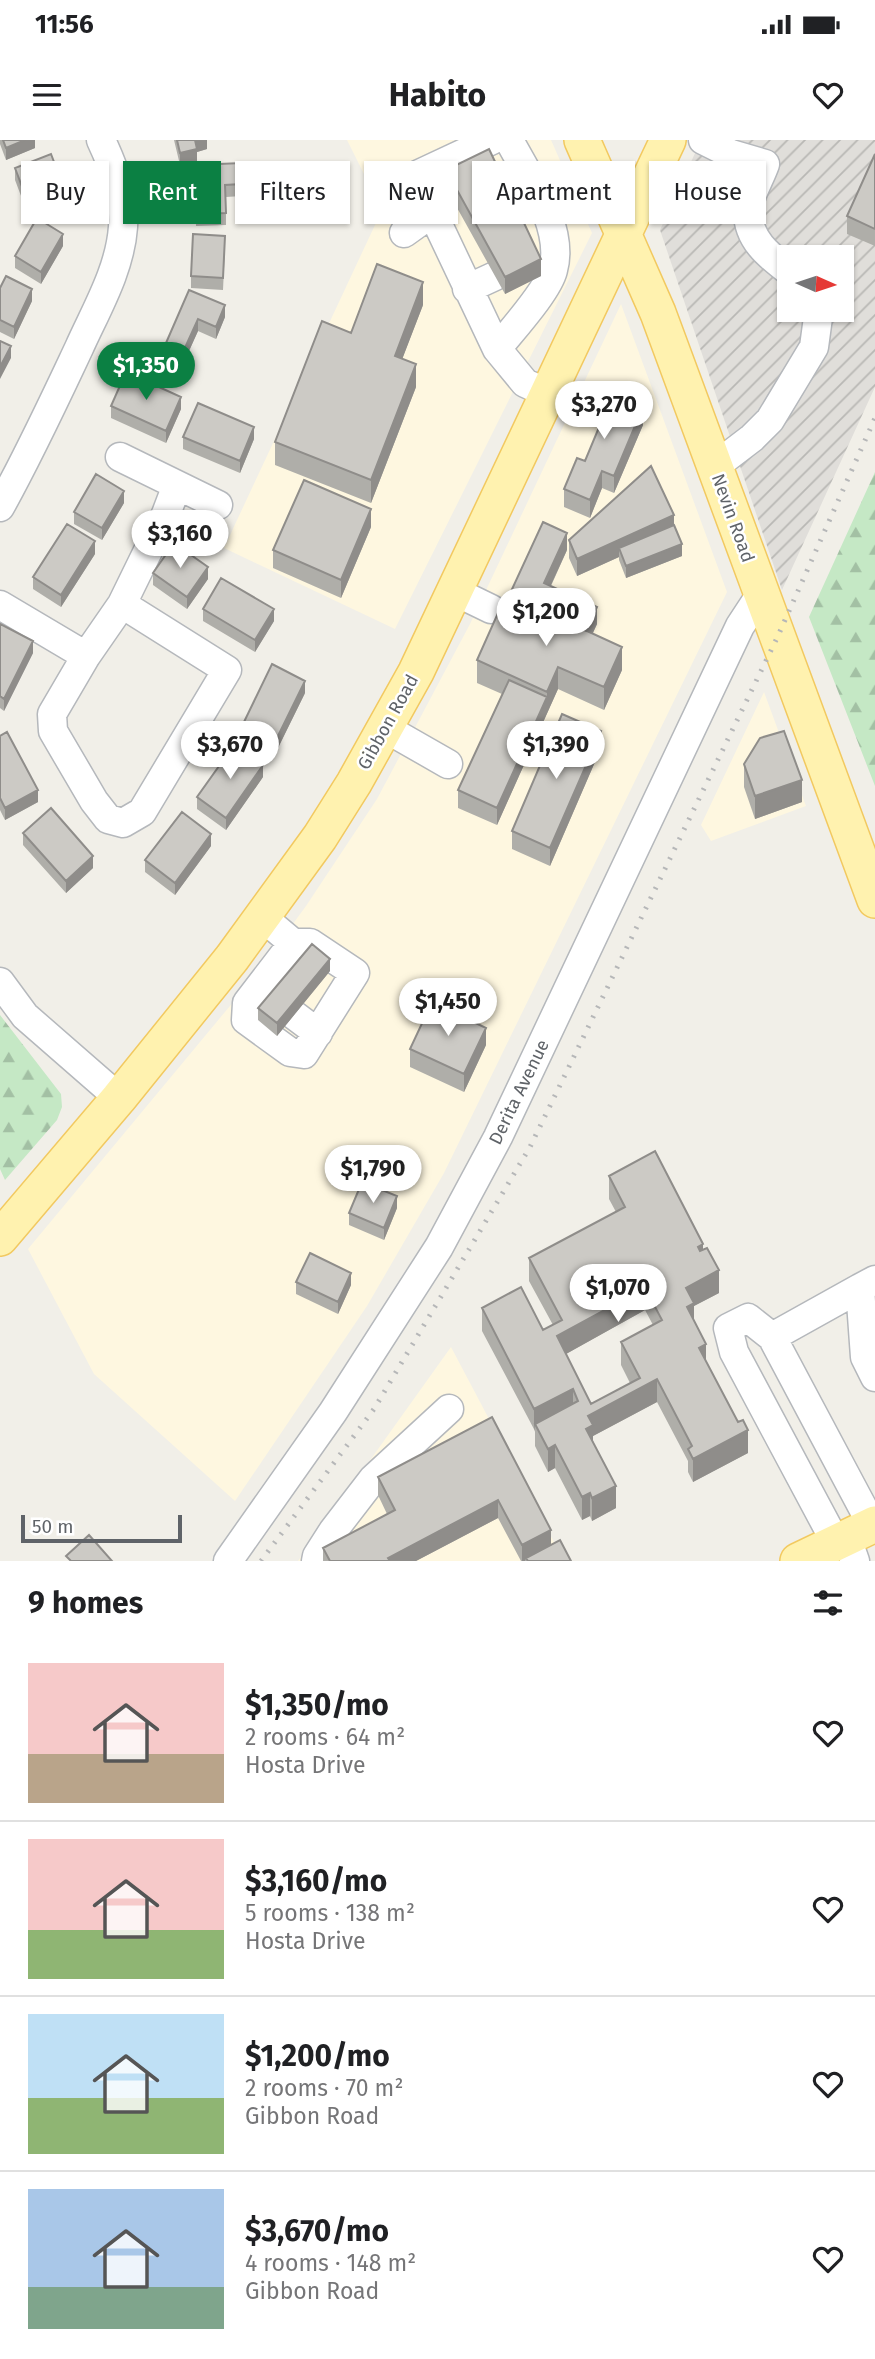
<!DOCTYPE html>
<html lang="en">
<head>
<meta charset="utf-8">
<style>
	:root { --surface:#fff; --page:#f6f6f6; --text:#202124; --muted:#757577; --line:#e0e0e0; --accent:#0b8043 }
	body { margin:0; font-family:"Fira Sans",sans-serif; background:var(--page); color:var(--text); height:100vh; display:flex; flex-direction:column; font-size:26px; white-space:nowrap }
	* { box-sizing:border-box; margin:0 }
	p { font-size:23px; color:var(--muted) }
	.icon { flex:none; width:38px; height:38px; fill:none; stroke:currentColor; stroke-width:2; stroke-linecap:round; stroke-linejoin:round }
	.map { position:relative; height:1421px; overflow:hidden }
	.panel { display:flex; flex-direction:column; background:var(--surface); flex:1 }
	.panel>* { flex:none }
	.guide { position:absolute; left:21px; top:21px; width:833px; height:63px; display:flex; gap:14px }
	.needle { width:46px; rotate:93deg }
	.controls { position:absolute; left:777px; top:105px; display:grid; gap:14px }
	.controls a { display:grid; place-items:center; width:77px; height:77px; border-radius:0px; background:var(--surface); box-shadow:0 2px 5px #0004; font-size:35px }
	.scale { position:absolute; left:21px; bottom:18px; width:161px; box-sizing:border-box; padding-left:7px; border:4px solid #5f6368; border-top:0; font-size:19px; line-height:24px; white-space:nowrap; color:#5f6368; -webkit-text-stroke:5px #fff; paint-order:stroke }
	.price { position:absolute; translate:-50% -60px; padding:0 16px; border-radius:24px; background:#fff; color:#222; font-size:23px; line-height:46px; filter:drop-shadow(0 2px 4px #0008) }
	.price::after { content:''; position:absolute; left:50%; top:42px; width:21px; height:16px; margin-left:-10px; background:inherit; clip-path:polygon(0 0,100% 0,50% 100%) }
	.price.selected { background:var(--accent); color:#fff }
	ul { padding:0; list-style:none }
	li { display:flex; align-items:center; gap:21px; height:175px; padding:0 28px }
	li+li { border-top:2px solid var(--line) }
	li span { display:grid; place-items:center; flex:none; width:196px; height:140px; border-radius:0px; color:#555 }
	li>.icon { margin-inline-start:auto }
	span .icon { width:84px; height:84px; fill:#fffc; stroke-width:1 }
	li b { font-size:30px }
	h2 { display:flex; justify-content:space-between; align-items:center; height:84px; padding:0 28px; font-size:30px }
	.tag { padding:0 24px; border-radius:0px; background:var(--surface); box-shadow:0 2px 5px #0004; font-size:24px; line-height:63px }
	.tag.selected { background:var(--accent); color:#fff }
	.status { display:flex; justify-content:space-between; align-items:center; height:49px; padding:0 35px; background:var(--surface); direction:ltr }
	.status svg { height:19px; fill:currentColor }
	header { display:flex; justify-content:space-between; align-items:center; height:91px; padding:0 28px; background:var(--surface); font-size:32px; font-weight:700 }
	.map>svg:first-child { display:block }
	.commercial { fill:#fef7e0 }
	.industrial { fill:url(#industrial-furrows); fill-rule:evenodd }
	.forest { fill:url(#forest-firs) }
	.lines { fill:none; stroke-linecap:round; stroke-linejoin:round }
	.minor-casing { stroke:#b5b8bc; stroke-width:31 }
	.major-casing { stroke:#f2c960; stroke-width:38 }
	.minor { stroke:#fff; stroke-width:28 }
	.major { stroke:#fff2af; stroke-width:35 }
	.rail { stroke:#b6b7b8; stroke-width:5; stroke-dasharray:2 9; stroke-linecap:butt }
	.wall { fill:#afaea9; fill-rule:evenodd }
	.shaded-wall { fill:#8f8d8a }
	.building { fill:#cccac5; stroke:#8f8d8a; stroke-width:2; fill-rule:evenodd }
	.labels { text-anchor:middle; dominant-baseline:central; stroke-width:5; stroke-linejoin:round; paint-order:stroke }
	.street-label { font-size:18px; fill:#5f6368; stroke:#fff }
</style>
</head>
<body>
<div class="status"><b>11:56</b><svg viewBox="0 0 49 12"><path d="M0 12V9h3v3zM5 12V6h3v6zM10 12V3h3v9zM15 12V0h3v12zM26 1h20v11H26zM47 4h2v5h-2z"/></svg></div>
<header><svg class="icon" aria-label="menu" viewBox="0 0 24 24"><path d="M4 6h16M4 12h16M4 18h16"/></svg>Habito<svg class="icon" aria-label="heart" viewBox="0 0 24 24"><path d="M12 20l-8-8c-3-5 5-10 8-4 3-6 11-1 8 4z"/></svg></header>
<div class="map">
<svg width="875" height="1421" viewBox="0 0 875 1421">
	<defs>
		<pattern id="industrial-furrows" width="10" height="10" patternUnits="userSpaceOnUse" patternTransform="scale(1.75)"><rect width="10" height="10" fill="#e0deda"/><path d="M-1 1l2-2M0 10L10 0M9 11l2-2" fill="none" stroke="#b9b8b5"/></pattern>
		<pattern id="forest-firs" width="22" height="20" patternUnits="userSpaceOnUse" patternTransform="scale(1.75)"><rect width="22" height="20" fill="#c5e8c5"/><path d="M5 1l3.5 6h-7zM16 11l3.5 6h-7z" fill="#a3c0a4"/></pattern>
	</defs>
	<rect width="100%" height="100%" fill="#f1efe8"/>
	<path class="commercial" d="M 347,0 L 551,0 L 592,93 L 395,489 L 224,408 L 382,70 Z
		M 621,164 L 727,452 L 444,1033 L 367,1166 L 235,1361 L 94,1234 L 28,1109 L 254,837 L 306,766 L 377,659 L 470,484 Z
		M 764,552 L 806,666 L 711,701 L 701,685 Z
		M 451,1207 L 564,1421 L 298,1421 Z"/>
	<path class="industrial" d="M 701,0 L 875,0 L 875,247 L 782,450 L 660,90 ZM 789,117 L 842,117 L 842,170 L 789,170 Z"/>
	<path class="forest" d="M 875,332 L 875,646 L 809,477 Z
		M 0,875 L 61,954 L 62,967 L 57,980 L 5,1040 L 0,1029 Z"/>
	<g class="lines">
		<defs>
			<path id="minor" d="M 492,0 L 415,36 L 497,209 L 525,243 L 547,253
				M 703,0 L 731,14 L 765,24 C 761,36 748,59 748,70 C 747,99 769,116 789,131
				M 404,93 L 432,73
				M 467,149 L 495,136
				M 497,209 C 511,191 548,151 553,130 C 565,88 528,36 509,0
				M 120,317 L 218,365
				M 714,327 L 752,298 L 770,280 L 814,207 L 819,170
				M 0,367 C 29,315 54,261 79,208 C 96,170 120,130 123,87 C 125,56 114,28 101,0
				M 454,451 L 491,469
				M 122,464 L 227,530 L 142,672 L 123,683 L 108,679 L 94,661 L 53,591 L 52,574 L 86,516 Z
				M 122,464 L 166,374 L 177,345
				M 0,465 L 86,516
				M 385,588 L 448,624
				M 262,777 L 293,803 L 310,803 L 355,833 L 304,914 L 290,912 L 246,880 L 247,863 L 293,803
				M 0,842 L 25,876 L 119,958
				M 294,875 L 318,893
				M 875,1140 L 860,1148 L 865,1217 L 875,1237
				M 772,1197 L 860,1148
				M 847,1398 L 855,1421
				M 836,1403 L 734,1212 L 728,1188 L 748,1178 L 772,1197 L 872,1385
				M 228,1421 L 333,1272 L 439,1107 L 498,997 L 740,486 L 761,454
				M 316,1421 L 317,1416 L 333,1391 L 373,1339 L 449,1269"/>
			<path id="major" d="M 582,0 L 658,173 L 875,760
				M 0,1098 L 119,958 L 232,818 L 320,697 L 354,643 L 416,532 L 668,0
				M 798,1421 L 875,1384"/>
		</defs>
		<use href="#minor" class="minor-casing"/>
		<use href="#major" class="major-casing"/>
		<use href="#minor" class="minor"/>
		<use href="#major" class="major"/>
		<path class="rail" d="M 261,1421 L 374,1269 L 530,1007 L 777,498 L 875,278"/>
	</g>
	<path class="wall" d="M 0,0 L 35,0 L 35,8 L 6,20 L 0,4 Z
		M 174,0 L 207,0 L 207,9 L 197,12 L 197,21 L 180,25 Z
		M 875,14 L 875,106 L 847,94 L 847,76 Z
		M 242,23 L 242,56 L 226,57 L 226,85 L 196,86 L 195,25 Z
		M 15,28 L 65,63 L 29,77 L 15,40 Z
		M 446,30 L 541,136 L 505,154 L 446,48 Z
		M 293,44 L 294,70 L 273,71 L 272,45 Z
		M 248,45 L 262,45 L 262,69 L 248,69 Z
		M 63,106 L 41,144 L 15,128 L 15,116 Z
		M 225,108 L 223,150 L 191,148 L 191,136 Z
		M 0,148 L 32,161 L 14,199 L 0,192 Z
		M 189,150 L 225,177 L 216,199 L 198,191 L 184,222 L 166,215 L 166,203 Z
		M 423,165 L 402,219 L 416,247 L 371,363 L 275,325 L 275,302 L 351,193 Z
		M 583,264 L 643,285 L 614,353 L 602,348 L 590,378 L 564,367 L 564,349 L 585,321 L 599,288 L 583,281 Z
		M 111,266 L 181,269 L 166,303 L 111,278 Z
		M 183,297 L 254,299 L 240,333 L 183,309 Z
		M 124,363 L 102,400 L 74,384 L 74,372 Z
		M 674,385 L 682,416 L 626,438 L 619,420 L 619,417 L 577,436 L 569,418 L 569,400 Z
		M 371,387 L 341,458 L 273,428 L 273,410 Z
		M 567,410 L 551,446 L 597,484 L 592,494 L 622,530 L 604,570 L 558,549 L 497,685 L 458,668 L 458,650 L 502,554 L 477,543 L 477,520 L 507,467 L 507,460 Z
		M 95,414 L 61,467 L 33,449 L 33,437 Z
		M 153,433 L 208,439 L 187,469 L 153,445 Z
		M 203,469 L 274,481 L 255,512 L 203,481 Z
		M 0,484 L 33,513 L 4,571 L 0,568 Z
		M 305,553 L 276,612 L 243,596 L 243,584 Z
		M 0,596 L 38,662 L 5,680 L 0,670 Z
		M 601,608 L 550,726 L 512,709 L 512,691 Z
		M 744,624 L 802,662 L 755,679 L 744,647 Z
		M 263,637 L 226,690 L 197,669 L 197,657 Z
		M 23,693 L 93,728 L 66,753 L 23,705 Z
		M 211,706 L 175,755 L 145,732 L 145,720 Z
		M 330,831 L 277,896 L 258,880 L 258,868 Z
		M 486,905 L 464,952 L 410,927 L 410,909 Z
		M 609,1036 L 703,1110 L 719,1153 L 694,1166 L 694,1180 L 706,1222 L 748,1313 L 693,1342 L 688,1332 L 688,1321 L 657,1262 L 593,1296 L 593,1301 L 616,1368 L 592,1381 L 590,1376 L 582,1380 L 555,1328 L 548,1332 L 535,1306 L 535,1291 L 482,1191 L 482,1168 L 543,1190 L 553,1185 L 529,1141 L 529,1118 L 616,1072 L 609,1059 ZM 645,1170 L 653,1185 L 621,1202 L 621,1225 L 630,1243 L 591,1264 L 566,1214 Z
		M 397,1068 L 384,1100 L 349,1085 L 349,1073 Z
		M 296,1142 L 351,1145 L 338,1174 L 296,1154 Z
		M 492,1277 L 551,1405 L 571,1421 L 521,1421 L 498,1378 L 416,1421 L 323,1421 L 323,1408 L 387,1374 L 378,1355 L 378,1337 Z"/>
	<path class="shaded-wall" d="M 25,0 L 35,0 L 35,8 L 6,20 L 6,8 Z
		M 195,0 L 207,0 L 207,9 L 197,12 L 197,21 L 180,25 L 180,13 Z
		M 65,51 L 65,63 L 29,77 L 29,65 Z
		M 63,94 L 63,106 L 41,144 L 41,132 Z
		M 541,119 L 541,136 L 505,154 L 505,137 Z
		M 423,142 L 423,165 L 395,238 L 395,216 Z
		M 32,149 L 32,161 L 14,199 L 14,187 Z
		M 225,165 L 225,177 L 216,199 L 216,187 Z
		M 198,179 L 198,191 L 184,222 L 184,210 Z
		M 11,206 L 11,218 L 0,239 L 0,227 Z
		M 416,224 L 416,247 L 371,363 L 371,340 Z
		M 181,257 L 181,269 L 166,303 L 166,291 Z
		M 643,267 L 643,285 L 614,353 L 614,336 Z
		M 254,287 L 254,299 L 240,333 L 240,321 Z
		M 602,331 L 602,348 L 590,378 L 590,360 Z
		M 124,351 L 124,363 L 102,400 L 102,388 Z
		M 371,369 L 371,387 L 341,458 L 341,440 Z
		M 674,375 L 674,392 L 619,408 L 619,417 L 577,436 L 577,419 Z
		M 567,393 L 567,410 L 544,460 L 544,443 Z
		M 95,401 L 95,414 L 61,467 L 61,455 Z
		M 682,404 L 682,416 L 626,438 L 626,426 Z
		M 208,427 L 208,439 L 187,469 L 187,457 Z
		M 597,467 L 597,484 L 584,513 L 584,495 Z
		M 274,469 L 274,481 L 255,512 L 255,500 Z
		M 33,501 L 33,513 L 4,571 L 4,559 Z
		M 622,507 L 622,530 L 604,570 L 604,547 Z
		M 558,527 L 558,549 L 497,685 L 497,668 L 547,557 L 547,552 Z
		M 305,541 L 305,553 L 276,612 L 276,600 Z
		M 601,591 L 601,608 L 550,726 L 550,708 Z
		M 263,625 L 263,637 L 226,690 L 226,678 Z
		M 802,640 L 802,662 L 755,679 L 755,656 Z
		M 38,650 L 38,662 L 5,680 L 5,668 Z
		M 211,694 L 211,706 L 175,755 L 175,743 Z
		M 93,716 L 93,728 L 66,753 L 66,741 Z
		M 330,819 L 330,831 L 277,896 L 277,883 Z
		M 486,888 L 486,905 L 464,952 L 464,934 Z
		M 397,1056 L 397,1068 L 384,1100 L 384,1088 Z
		M 703,1104 L 703,1127 L 698,1107 Z
		M 719,1130 L 719,1153 L 694,1166 L 694,1186 L 687,1190 L 686,1148 Z
		M 351,1133 L 351,1145 L 338,1174 L 338,1162 Z
		M 645,1148 L 645,1170 L 557,1219 L 557,1196 Z
		M 706,1204 L 706,1227 L 699,1208 Z
		M 657,1239 L 657,1262 L 593,1296 L 593,1308 L 586,1289 L 588,1276 Z
		M 573,1249 L 573,1272 L 535,1284 L 534,1292 L 534,1269 Z
		M 748,1290 L 748,1313 L 693,1342 L 693,1319 Z
		M 555,1305 L 555,1328 L 548,1332 L 548,1309 Z
		M 616,1346 L 616,1368 L 592,1381 L 592,1358 Z
		M 590,1353 L 590,1376 L 582,1380 L 582,1357 Z
		M 498,1360 L 498,1378 L 416,1421 L 388,1421 L 388,1418 Z
		M 551,1390 L 551,1407 L 526,1418 L 525,1421 L 522,1421 L 522,1405 Z"/>
	<path class="building" d="M 3,0 L 25,0 L 6,8 Z
		M 177,0 L 197,0 L 195,0 L 197,9 L 180,13 Z
		M 489,9 L 541,119 L 505,137 L 446,30 Z
		M 51,14 L 65,51 L 29,65 L 15,28 Z
		M 875,14 L 875,89 L 847,76 Z
		M 242,23 L 242,44 L 225,45 L 226,73 L 196,74 L 195,25 Z
		M 293,44 L 294,64 L 273,65 L 272,45 Z
		M 248,45 L 262,45 L 262,63 L 248,63 Z
		M 37,78 L 63,94 L 41,132 L 15,116 Z
		M 193,94 L 225,96 L 223,138 L 191,136 Z
		M 377,124 L 423,142 L 395,216 L 416,224 L 371,340 L 275,302 L 322,181 L 351,193 Z
		M 6,136 L 32,149 L 14,187 L 0,180 L 0,148 Z
		M 189,150 L 225,165 L 216,187 L 198,179 L 184,210 L 166,203 Z
		M 0,201 L 11,206 L 0,227 Z
		M 126,232 L 181,257 L 166,291 L 111,266 Z
		M 591,245 L 643,267 L 614,336 L 602,331 L 590,360 L 564,349 L 577,318 L 585,321 L 605,273 L 583,264 Z
		M 198,263 L 254,287 L 240,321 L 183,297 Z
		M 651,326 L 674,375 L 577,419 L 569,400 Z
		M 96,334 L 124,351 L 102,388 L 74,372 Z
		M 304,340 L 371,369 L 341,440 L 273,410 Z
		M 543,382 L 567,393 L 544,443 L 597,467 L 586,491 L 526,463 L 524,468 L 507,460 Z
		M 67,384 L 95,401 L 61,455 L 33,437 Z
		M 674,385 L 682,404 L 626,426 L 619,408 Z
		M 174,403 L 208,427 L 187,457 L 153,433 Z
		M 221,438 L 274,469 L 255,500 L 203,469 Z
		M 526,463 L 622,507 L 604,547 L 558,527 L 547,552 L 477,520 L 502,464 L 522,473 Z
		M 0,484 L 33,501 L 4,559 L 0,556 Z
		M 272,524 L 305,541 L 276,600 L 243,584 Z
		M 509,540 L 547,557 L 497,668 L 458,650 Z
		M 562,574 L 601,591 L 550,708 L 512,691 Z
		M 784,591 L 802,640 L 755,656 L 744,624 L 760,598 Z
		M 7,592 L 38,650 L 5,668 L 0,658 L 0,596 Z
		M 234,605 L 263,625 L 226,678 L 197,657 Z
		M 51,668 L 93,716 L 66,741 L 23,693 Z
		M 182,672 L 211,694 L 175,743 L 145,720 Z
		M 312,804 L 330,819 L 277,883 L 258,868 Z
		M 432,862 L 486,888 L 464,934 L 410,909 Z
		M 655,1011 L 703,1104 L 698,1107 L 700,1111 L 707,1108 L 719,1130 L 686,1148 L 694,1163 L 687,1167 L 706,1204 L 699,1208 L 738,1282 L 743,1280 L 748,1290 L 693,1319 L 688,1309 L 692,1306 L 657,1239 L 588,1276 L 593,1285 L 586,1289 L 616,1346 L 592,1358 L 590,1353 L 582,1357 L 555,1305 L 548,1309 L 535,1284 L 578,1261 L 573,1249 L 534,1269 L 482,1168 L 521,1147 L 543,1190 L 562,1180 L 529,1118 L 625,1067 L 609,1036 ZM 645,1148 L 662,1180 L 621,1202 L 640,1238 L 591,1264 L 557,1196 Z
		M 362,1042 L 397,1056 L 384,1088 L 349,1073 Z
		M 310,1113 L 351,1133 L 338,1162 L 296,1142 Z
		M 492,1277 L 551,1390 L 522,1405 L 498,1360 L 388,1418 L 390,1421 L 330,1421 L 323,1408 L 395,1370 L 378,1337 Z
		M 89,1395 L 112,1421 L 71,1421 L 66,1416 Z
		M 560,1400 L 571,1421 L 528,1421 L 526,1418 Z"/>
	<g class="labels">
		<g class="street-label">
			<text transform="translate(733 378) rotate(70)">Nevin Road</text>
			<text transform="translate(388 582) rotate(-61)">Gibbon Road</text>
			<text transform="translate(519 952) rotate(-64)">Derita Avenue</text>
		</g>
	</g>
</svg>
<div class="controls">
<a><svg class="needle" viewBox="-14 -14 28 28"><path d="M0-13l5 13h-10z" fill="#e53935"/><path d="M0 13l5-13h-10z" fill="#757577"/></svg></a>
</div>
<div class="scale">50 m</div>
<b class="price selected" style="left:146px;top:262px">$1,350</b>
<b class="price" style="left:604px;top:301px">$3,270</b>
<b class="price" style="left:180px;top:430px">$3,160</b>
<b class="price" style="left:546px;top:508px">$1,200</b>
<b class="price" style="left:230px;top:641px">$3,670</b>
<b class="price" style="left:556px;top:641px">$1,390</b>
<b class="price" style="left:448px;top:898px">$1,450</b>
<b class="price" style="left:373px;top:1065px">$1,790</b>
<b class="price" style="left:618px;top:1184px">$1,070</b>
<div class="guide">
<a class="tag">Buy</a>
<a class="tag selected">Rent</a>
<a class="tag">Filters</a>
<a class="tag">New</a>
<a class="tag">Apartment</a>
<a class="tag">House</a>
</div>
</div>
<section class="panel">
<h2>9 homes<svg class="icon" aria-label="filters" viewBox="0 0 24 24"><path d="M4 7h16M4 17h16"/><circle cx="9" cy="7" r="2"/><circle cx="15" cy="17" r="2"/></svg></h2>
<ul>
<li><span style="background:linear-gradient(#f6c9c9 65%,#b9a48a 0)"><svg class="icon" aria-label="home" viewBox="0 0 24 24"><path d="M3 11l9-7 9 7M6 9v11h12V9"/></svg></span><div><b>$1,350/mo</b><p>2 rooms · 64 m²</p><p>Hosta Drive</p></div><svg class="icon" aria-label="heart" viewBox="0 0 24 24"><path d="M12 20l-8-8c-3-5 5-10 8-4 3-6 11-1 8 4z"/></svg></li>
<li><span style="background:linear-gradient(#f6c9c9 65%,#8fb573 0)"><svg class="icon" aria-label="home" viewBox="0 0 24 24"><path d="M3 11l9-7 9 7M6 9v11h12V9"/></svg></span><div><b>$3,160/mo</b><p>5 rooms · 138 m²</p><p>Hosta Drive</p></div><svg class="icon" aria-label="heart" viewBox="0 0 24 24"><path d="M12 20l-8-8c-3-5 5-10 8-4 3-6 11-1 8 4z"/></svg></li>
<li><span style="background:linear-gradient(#bfe0f5 60%,#8fb573 0)"><svg class="icon" aria-label="home" viewBox="0 0 24 24"><path d="M3 11l9-7 9 7M6 9v11h12V9"/></svg></span><div><b>$1,200/mo</b><p>2 rooms · 70 m²</p><p>Gibbon Road</p></div><svg class="icon" aria-label="heart" viewBox="0 0 24 24"><path d="M12 20l-8-8c-3-5 5-10 8-4 3-6 11-1 8 4z"/></svg></li>
<li><span style="background:linear-gradient(#a9c7e8 70%,#7fa58c 0)"><svg class="icon" aria-label="home" viewBox="0 0 24 24"><path d="M3 11l9-7 9 7M6 9v11h12V9"/></svg></span><div><b>$3,670/mo</b><p>4 rooms · 148 m²</p><p>Gibbon Road</p></div><svg class="icon" aria-label="heart" viewBox="0 0 24 24"><path d="M12 20l-8-8c-3-5 5-10 8-4 3-6 11-1 8 4z"/></svg></li>
</ul>
</section>
</body>
</html>
